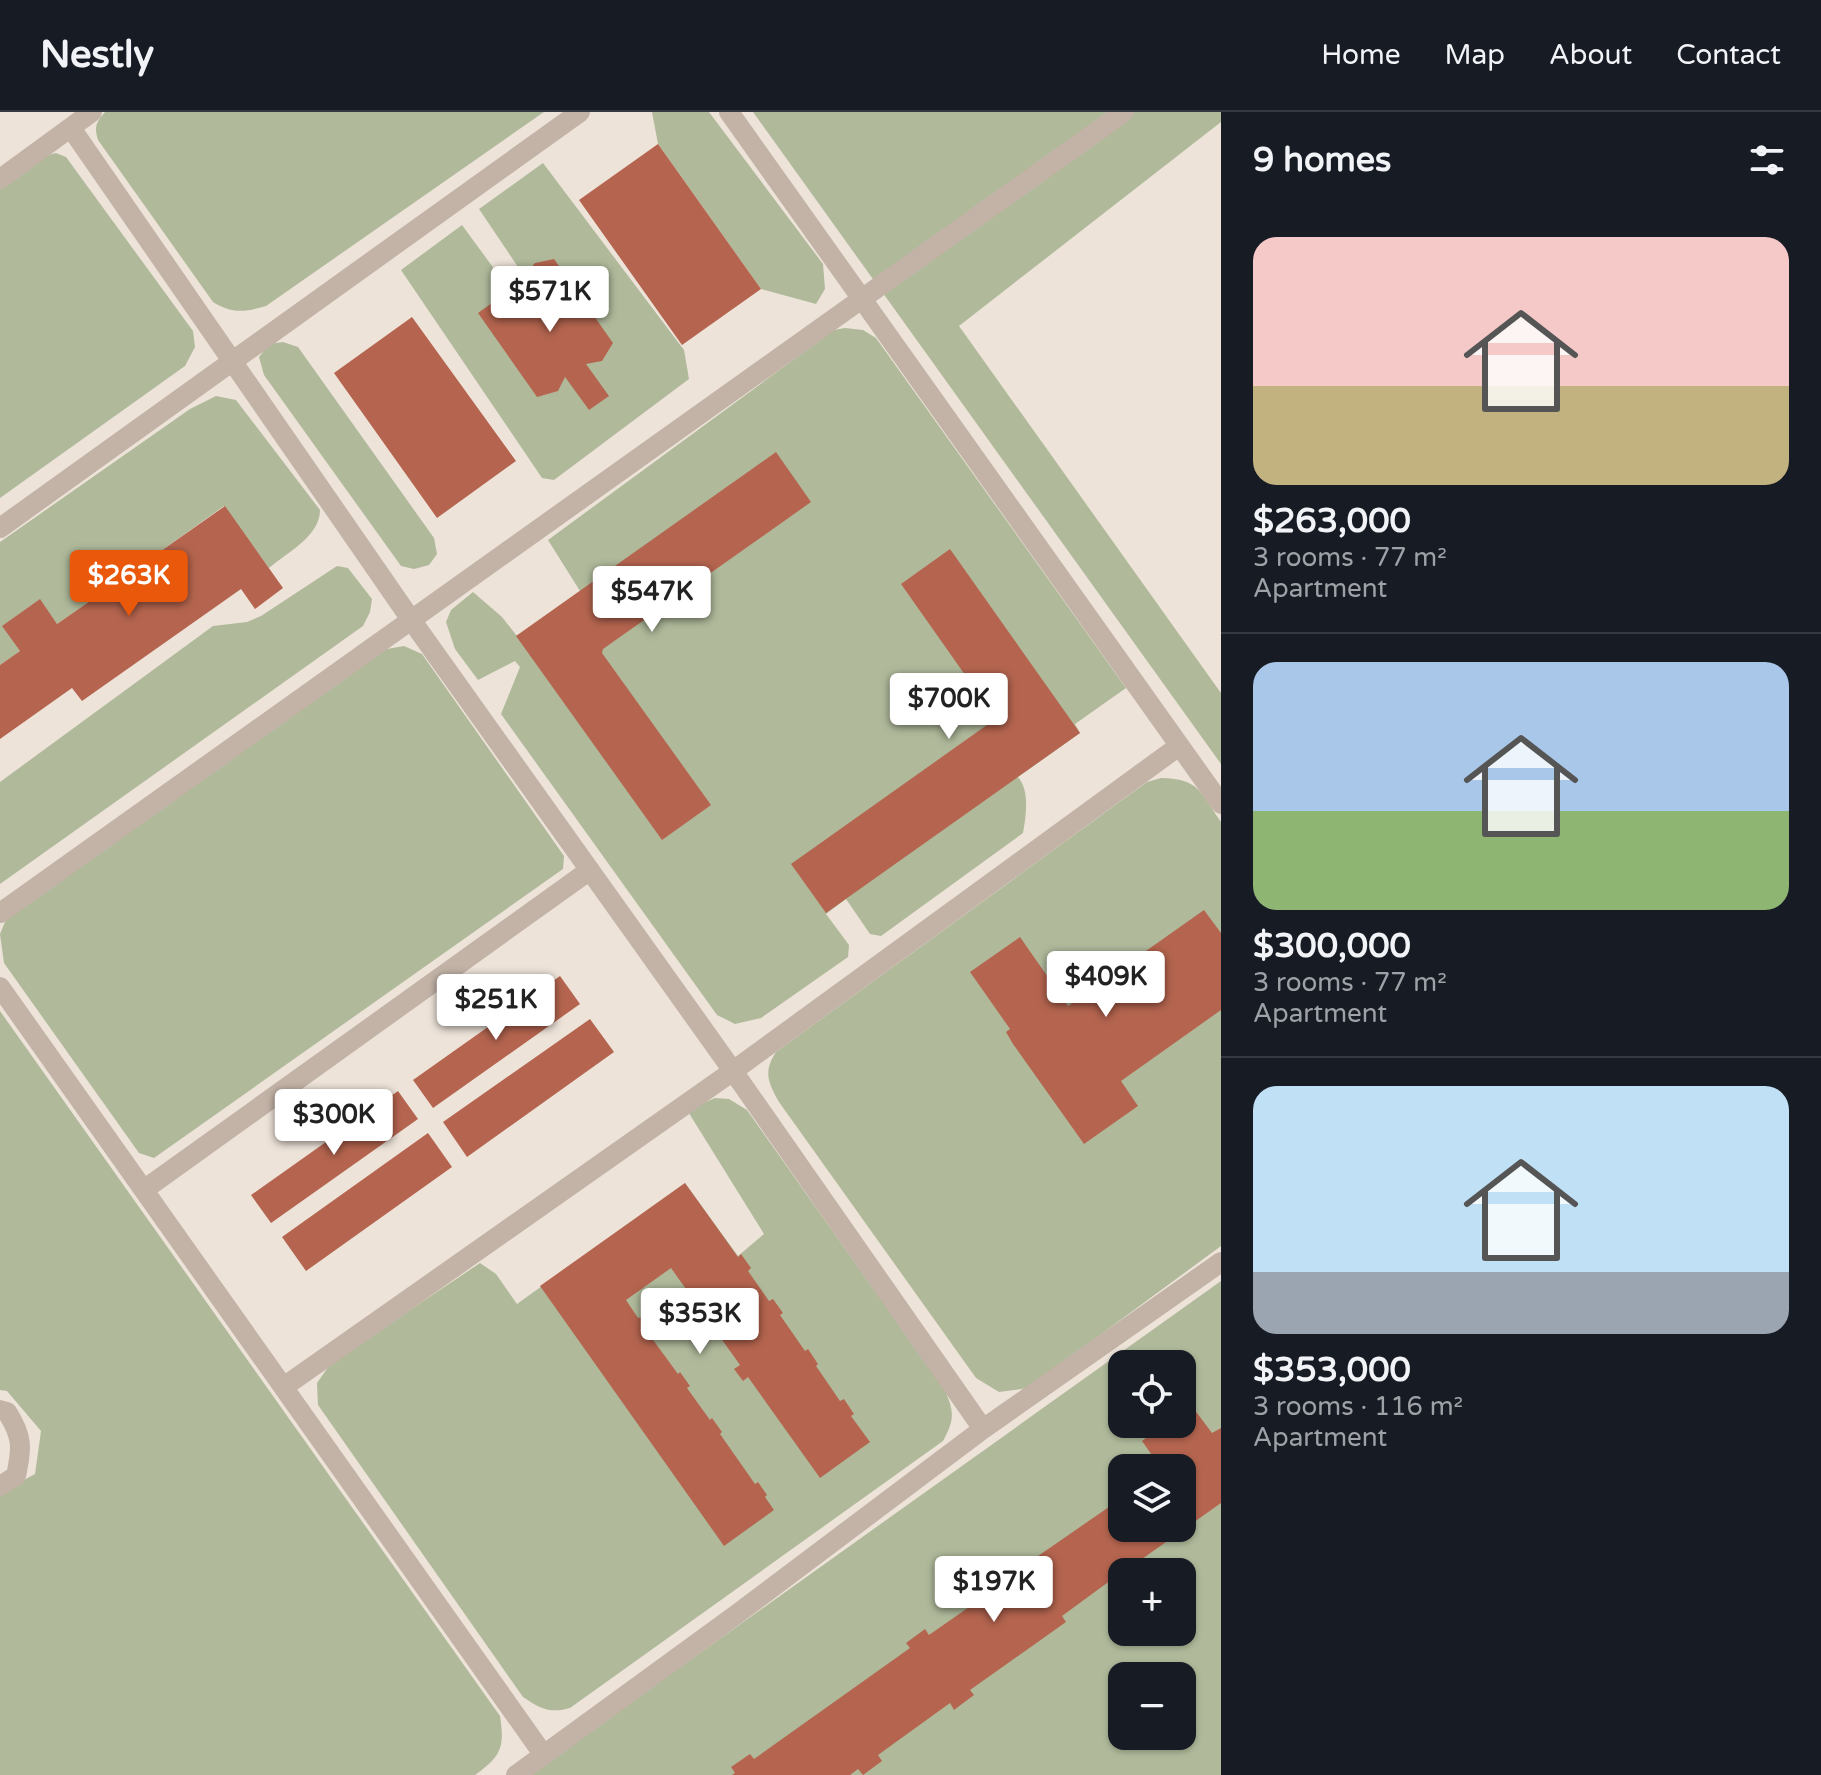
<!DOCTYPE html>
<html lang="en">
<head>
<meta charset="utf-8">
<style>
	:root { --surface:#171b24; --page:#20242c; --text:#f1f3f6; --muted:#9ea1a6; --line:#363941; --accent:#ea580c }
	body { margin:0; font-family:"Varela Round",sans-serif; background:var(--page); color:var(--text); height:100vh; display:flex; flex-direction:column; font-size:30px; white-space:nowrap }
	* { box-sizing:border-box; margin:0 }
	p { font-size:26px; color:var(--muted) }
	.icon { flex:none; width:44px; height:44px; fill:none; stroke:currentColor; stroke-width:2; stroke-linecap:round; stroke-linejoin:round }
	.map { position:relative; flex:1; overflow:hidden }
	.panel { display:flex; flex-direction:column; background:var(--surface); width:600px }
	.panel>* { flex:none }
	.tools { position:absolute; left:1108px; top:1238px; display:grid; gap:16px }
	.tools a { display:grid; place-items:center; width:88px; height:88px; border-radius:16px; background:var(--surface); box-shadow:0 2px 6px #0004; font-size:40px }
	.price { position:absolute; translate:-50% -68px; padding:0 18px; border-radius:8px; background:#fff; color:#222; font-size:26px; line-height:52px; filter:drop-shadow(0 2px 4px #0008) }
	.price::after { content:''; position:absolute; left:50%; top:48px; width:24px; height:18px; margin-left:-12px; background:inherit; clip-path:polygon(0 0,100% 0,50% 100%) }
	.price.current { background:var(--accent); color:#fff }
	ul { padding:0; list-style:none }
	li { display:grid; align-content:center; gap:16px; height:424px; padding:0 32px }
	li+li { border-top:2px solid var(--line) }
	li span { display:grid; place-items:center; height:248px; border-radius:24px; color:#555 }
	li>.icon { margin-inline-start:auto }
	span .icon { width:144px; height:144px; fill:#fffc; stroke-width:1 }
	li b { font-size:34px }
	h2 { display:flex; justify-content:space-between; align-items:center; height:96px; padding:0 32px; font-size:34px }
	header { display:flex; align-items:center; gap:48px; box-sizing:border-box; height:112px; padding:0 40px; background:var(--surface); border-bottom:2px solid var(--line) }
	header strong { font-size:38px }
	nav { display:flex; gap:44px; margin-inline-start:auto; font-size:28px }
	main { display:flex; flex:1; min-height:0 }
	.map>svg:first-child { display:block }
	.green { fill:#b0ba9b; fill-rule:evenodd }
	.building { fill:#b5654f }
	.lines { fill:none; stroke-linecap:round; stroke-linejoin:round }
	.minor { stroke:#c3b3a7; stroke-width:20 }
</style>
</head>
<body>
<header>
<strong>Nestly</strong>
<nav><a>Home</a><a>Map</a><a>About</a><a>Contact</a></nav>
</header>
<main>
<div class="map">
<svg width="1221" height="1663" viewBox="0 0 1221 1663">
	<rect width="100%" height="100%" fill="#ede3d9"/>
	<path class="green" d="M 105,0 L 544,0 L 266,194 C 245,200 232,202 213,190 L 98,28 C 94,15 96,10 105,0 Z
		M 652,0 L 709,0 L 823,152 L 825,177 L 816,192 L 761,177 L 658,32 Z
		M 753,0 L 1221,0 L 1221,10 L 959,214 L 1221,581 L 1221,652 Z
		M 56,41 L 66,45 L 193,219 L 195,235 L 185,254 L 0,386 L 0,74 L 41,45 Z
		M 543,51 L 684,238 L 689,267 L 554,368 L 542,366 L 401,158 L 462,113 L 503,169 L 520,158 L 479,97 Z
		M 845,216 L 863,218 L 876,226 L 1126,576 L 1075,612 L 1080,621 L 1018,665 C 1030,679 1026,704 1023,721 L 881,824 L 870,822 L 846,787 L 826,802 L 849,833 L 848,845 L 761,906 L 735,912 L 717,903 L 501,602 L 520,555 L 515,549 L 478,568 L 455,537 L 446,510 L 451,498 L 473,480 L 502,505 L 517,524 L 580,479 L 548,428 L 834,218 Z
		M 283,230 L 298,235 L 434,426 L 437,442 L 429,453 L 414,457 L 401,454 L 264,263 L 259,245 L 269,232 Z
		M 216,284 L 236,288 L 320,398 C 320,424 288,440 269,456 L 224,394 L 151,446 L 146,439 L 131,449 L 136,457 L 57,512 L 39,488 L 3,514 L 20,539 L 0,553 L 0,430 L 190,297 Z
		M 337,454 L 348,456 L 372,487 L 370,500 L 363,514 L 0,772 L 0,670 L 213,514 L 247,510 L 261,504 Z
		M 404,534 L 422,542 L 564,744 L 563,757 L 154,1046 L 139,1041 L 4,851 L 0,822 L 7,805 L 387,537 Z
		M 1161,666 C 1200,667 1200,680 1221,710 L 1221,1134 L 1028,1276 L 999,1280 L 976,1266 L 779,990 C 768,970 763,960 776,940 L 1147,670 Z
		M 0,899 L 500,1604 C 505,1636 501,1644 475,1663 L 0,1663 L 0,1381 L 35,1362 L 41,1319 L 7,1279 L 0,1278 Z
		M 715,986 L 729,987 L 747,998 L 945,1278 C 954,1300 955,1307 943,1329 L 570,1596 C 550,1602 539,1596 523,1585 L 318,1293 L 317,1271 L 331,1251 L 480,1151 L 496,1162 L 517,1192 L 685,1071 L 738,1144 L 764,1122 L 687,998 Z
		M 1221,1169 L 1221,1663 L 529,1663 ZM 1122,1252 L 1182,1252 L 1182,1312 L 1122,1312 ZM 1122,1356 L 1182,1356 L 1182,1416 L 1122,1416 ZM 1122,1460 L 1182,1460 L 1182,1520 L 1122,1520 ZM 1122,1564 L 1182,1564 L 1182,1624 L 1122,1624 Z"/>
	<path class="building" d="M 658,32 L 761,177 L 682,233 L 579,88 Z
		M 554,147 L 613,231 L 602,249 L 586,252 L 609,284 L 589,298 L 565,265 L 558,279 L 537,285 L 478,201 L 527,166 L 526,162 L 535,151 Z
		M 412,205 L 516,349 L 437,406 L 334,261 Z
		M 776,340 L 811,390 L 603,537 L 602,541 L 711,693 L 662,728 L 516,524 Z
		M 225,394 L 283,476 L 255,497 L 241,477 L 82,589 L 72,576 L 0,627 L 0,553 L 20,539 L 2,514 L 40,487 L 57,512 L 136,457 L 131,450 L 146,438 L 151,446 Z
		M 950,437 L 1080,621 L 826,801 L 791,752 L 994,608 L 994,604 L 901,472 Z
		M 1204,798 L 1221,821 L 1221,898 L 1121,969 L 1138,994 L 1084,1032 L 1013,932 L 1006,920 L 1010,917 L 970,860 L 1020,825 L 1068,894 Z
		M 560,864 L 580,892 L 433,996 L 413,968 Z
		M 590,907 L 614,940 L 467,1045 L 443,1010 Z
		M 398,979 L 418,1007 L 271,1111 L 251,1083 Z
		M 428,1021 L 452,1055 L 306,1159 L 282,1125 Z
		M 685,1071 L 738,1145 L 741,1142 L 751,1156 L 748,1159 L 769,1189 L 773,1187 L 783,1201 L 780,1203 L 805,1239 L 808,1237 L 818,1252 L 816,1254 L 840,1289 L 844,1287 L 854,1302 L 851,1304 L 870,1330 L 820,1366 L 748,1265 L 743,1269 L 734,1257 L 740,1253 L 671,1156 L 626,1188 L 638,1206 L 641,1205 L 651,1220 L 648,1221 L 678,1262 L 680,1260 L 690,1274 L 687,1276 L 710,1308 L 712,1306 L 722,1320 L 720,1322 L 755,1372 L 758,1370 L 767,1383 L 765,1385 L 774,1398 L 724,1434 L 540,1174 Z
		M 1191,1293 L 1212,1321 L 1221,1316 L 1221,1391 L 1142,1447 L 1146,1453 L 1136,1460 L 1129,1456 L 1122,1460 L 1062,1504 L 1066,1510 L 970,1578 L 974,1583 L 954,1598 L 950,1591 L 878,1643 L 882,1649 L 863,1663 L 858,1657 L 850,1663 L 732,1663 L 735,1661 L 731,1655 L 750,1642 L 754,1647 L 910,1536 L 906,1531 L 925,1517 L 929,1523 L 982,1486 L 980,1484 L 1122,1386 L 1122,1416 L 1182,1416 L 1182,1356 L 1161,1356 L 1142,1329 L 1165,1312 L 1182,1312 L 1182,1300 Z"/>
	<g class="lines">
		<path class="minor" d="M 729,0 L 1221,692
			M 71,16 L 412,509 L 733,959 L 983,1317
			M 0,67 L 92,0
			M 0,416 L 580,0
			M 0,801 L 1124,0
			M 0,875 L 543,1642
			M 145,1077 L 590,758
			M 285,1274 L 733,959 L 1179,634
			M 0,1298 L 7,1300 C 23,1325 22,1336 16,1364 L 0,1374
			M 516,1663 L 737,1502 L 983,1317 L 1221,1150"/>
	</g>
</svg>
<div class="tools">
<a><svg class="icon" aria-label="locate" viewBox="0 0 24 24"><circle cx="12" cy="12" r="6"/><path d="M12 2v4M12 18v4M2 12h4M18 12h4"/></svg></a>
<a><svg class="icon" aria-label="layers" viewBox="0 0 24 24"><path d="M12 4l9 5-9 5-9-5zM3 14l9 5 9-5"/></svg></a>
<a>+</a>
<a>−</a>
</div>
<b class="price" style="left:550px;top:222px">$571K</b>
<b class="price current" style="left:129px;top:506px">$263K</b>
<b class="price" style="left:652px;top:522px">$547K</b>
<b class="price" style="left:949px;top:629px">$700K</b>
<b class="price" style="left:1106px;top:907px">$409K</b>
<b class="price" style="left:496px;top:930px">$251K</b>
<b class="price" style="left:334px;top:1045px">$300K</b>
<b class="price" style="left:700px;top:1244px">$353K</b>
<b class="price" style="left:994px;top:1512px">$197K</b>
</div>
<section class="panel">
<h2>9 homes<svg class="icon" aria-label="filters" viewBox="0 0 24 24"><path d="M4 7h16M4 17h16"/><circle cx="9" cy="7" r="2"/><circle cx="15" cy="17" r="2"/></svg></h2>
<ul>
<li><span style="background:linear-gradient(#f6c9c9 60%,#c2b280 0)"><svg class="icon" aria-label="home" viewBox="0 0 24 24"><path d="M3 11l9-7 9 7M6 9v11h12V9"/></svg></span><div><b>$263,000</b><p>3 rooms · 77 m²</p><p>Apartment</p></div></li>
<li><span style="background:linear-gradient(#a9c7e8 60%,#8fb573 0)"><svg class="icon" aria-label="home" viewBox="0 0 24 24"><path d="M3 11l9-7 9 7M6 9v11h12V9"/></svg></span><div><b>$300,000</b><p>3 rooms · 77 m²</p><p>Apartment</p></div></li>
<li><span style="background:linear-gradient(#bfe0f5 75%,#9aa5b1 0)"><svg class="icon" aria-label="home" viewBox="0 0 24 24"><path d="M3 11l9-7 9 7M6 9v11h12V9"/></svg></span><div><b>$353,000</b><p>3 rooms · 116 m²</p><p>Apartment</p></div></li>
</ul>
</section>
</main>
</body>
</html>
